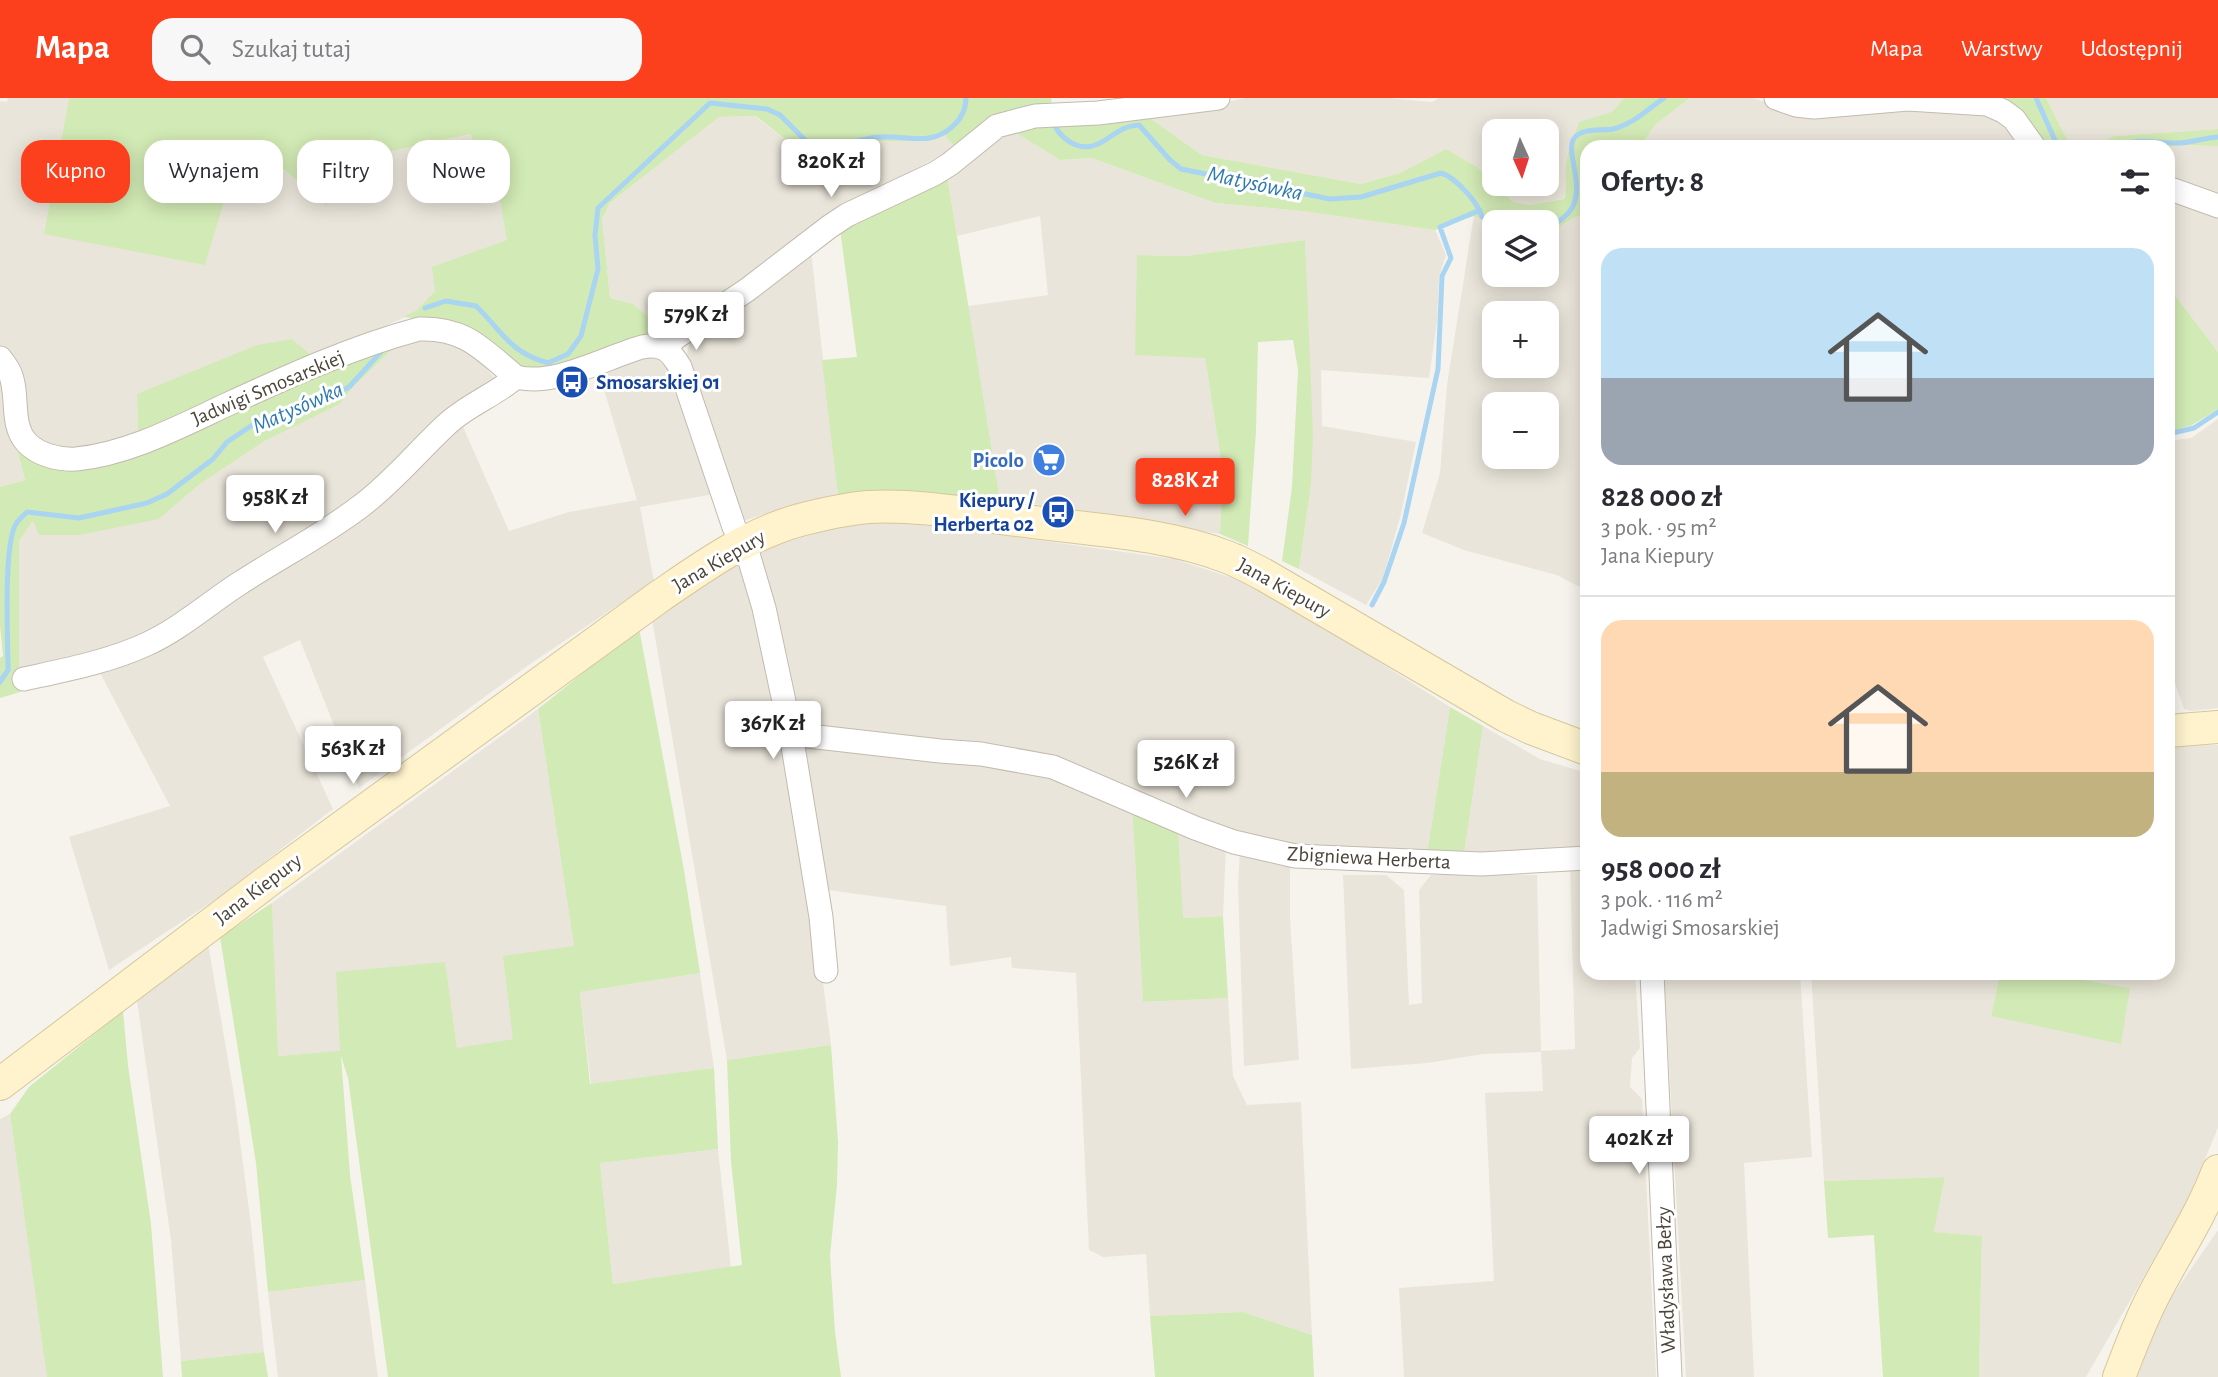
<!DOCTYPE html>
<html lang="pl">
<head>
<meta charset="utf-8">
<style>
	:root { --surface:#fff; --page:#f7f7f7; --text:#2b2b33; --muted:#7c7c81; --line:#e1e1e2; --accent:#fc3f1d }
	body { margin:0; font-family:"Alegreya Sans",sans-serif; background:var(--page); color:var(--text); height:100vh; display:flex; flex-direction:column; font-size:26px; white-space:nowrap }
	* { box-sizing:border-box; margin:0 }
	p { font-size:23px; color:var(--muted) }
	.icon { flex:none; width:38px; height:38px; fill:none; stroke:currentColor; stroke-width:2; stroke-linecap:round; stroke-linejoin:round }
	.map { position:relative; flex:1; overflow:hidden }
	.side { position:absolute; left:1580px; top:42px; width:595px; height:840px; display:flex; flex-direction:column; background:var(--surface); border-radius:21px; box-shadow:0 4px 18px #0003 }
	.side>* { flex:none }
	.banner { position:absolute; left:21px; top:42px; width:665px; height:63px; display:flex; gap:14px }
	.needle { width:46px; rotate:177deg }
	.fabs { position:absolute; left:1482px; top:21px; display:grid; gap:14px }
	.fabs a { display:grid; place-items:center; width:77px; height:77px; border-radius:14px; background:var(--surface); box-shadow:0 4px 18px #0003; font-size:35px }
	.price { position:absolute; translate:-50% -60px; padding:0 16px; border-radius:7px; background:#fff; color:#222; font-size:23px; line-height:46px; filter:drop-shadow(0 2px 4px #0008) }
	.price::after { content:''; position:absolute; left:50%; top:42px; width:21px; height:16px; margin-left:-10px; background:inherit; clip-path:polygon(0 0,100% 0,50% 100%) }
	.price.active { background:var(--accent); color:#fff }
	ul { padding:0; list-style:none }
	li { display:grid; align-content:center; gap:14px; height:371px; padding:0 21px }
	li+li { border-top:2px solid var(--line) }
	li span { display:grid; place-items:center; height:217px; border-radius:21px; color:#555 }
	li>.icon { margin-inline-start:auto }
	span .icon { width:126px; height:126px; fill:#fffc; stroke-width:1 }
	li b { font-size:30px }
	h2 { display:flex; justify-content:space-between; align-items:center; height:84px; padding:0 21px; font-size:30px }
	.tag { padding:0 24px; border-radius:21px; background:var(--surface); box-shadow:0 4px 18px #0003; font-size:24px; line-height:63px }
	.tag.active { background:var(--accent); color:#fff }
	header { display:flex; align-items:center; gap:42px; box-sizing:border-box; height:98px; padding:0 35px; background:var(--accent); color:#fff }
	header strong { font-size:33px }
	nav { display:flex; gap:38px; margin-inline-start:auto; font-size:24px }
	.search { width:490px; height:63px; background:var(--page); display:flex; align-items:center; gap:18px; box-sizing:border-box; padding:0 24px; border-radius:21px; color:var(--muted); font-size:26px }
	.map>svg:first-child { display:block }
	.residential { fill:#eae5da; fill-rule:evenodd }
	.green { fill:#d2eab5 }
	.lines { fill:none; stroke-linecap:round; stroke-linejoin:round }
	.stream { stroke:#a9d4f2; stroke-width:5 }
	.street-casing { stroke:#c2bbae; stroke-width:25 }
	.secondary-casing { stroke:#d6c79b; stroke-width:34 }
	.street { stroke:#fff; stroke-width:23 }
	.secondary { stroke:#fff3cd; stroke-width:32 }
	.labels { text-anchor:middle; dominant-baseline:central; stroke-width:6; stroke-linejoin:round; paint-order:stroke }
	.transit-label { font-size:21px; font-weight:bold; fill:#164399; stroke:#fff; text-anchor:start }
	.street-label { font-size:21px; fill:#4b4439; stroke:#fff }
	.shop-label { font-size:21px; font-weight:bold; fill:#366cbe; stroke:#fff; text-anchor:end }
	.water-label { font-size:23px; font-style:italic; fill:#2e7ab2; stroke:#fff }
</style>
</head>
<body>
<header>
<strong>Mapa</strong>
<div class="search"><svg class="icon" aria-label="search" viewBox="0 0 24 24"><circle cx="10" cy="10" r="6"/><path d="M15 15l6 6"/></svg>Szukaj tutaj</div>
<nav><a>Mapa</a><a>Warstwy</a><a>Udostępnij</a></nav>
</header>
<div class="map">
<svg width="2218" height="1279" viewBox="0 0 2218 1279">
	<rect width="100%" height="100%" fill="#f6f3ec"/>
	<path class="residential" d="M 8,0 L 69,0 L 45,137 L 235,66 L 281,69 L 326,107 L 330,82 L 374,73 L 383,55 L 472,36 L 491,48 L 508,142 L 433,169 L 435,193 L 417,212 L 403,220 L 315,260 L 292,241 L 137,296 L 138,333 L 114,346 L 62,352 L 32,338 L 4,251 L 0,248 L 0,3 L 7,4 Z
		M 1246,0 L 1387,0 L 1432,4 L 1439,0 L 1624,0 L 1566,70 L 1568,89 L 1563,101 L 1530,107 L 1513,104 L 1477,69 L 1446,51 L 1400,75 L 1361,86 L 1202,57 L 1140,13 L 1207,8 ZM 1494,33 L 1547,33 L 1547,86 L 1494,86 Z
		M 1690,0 L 1752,0 L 1802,15 L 1882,5 L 1990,12 L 2028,49 L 1640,49 L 1655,27 Z
		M 2046,0 L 2218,0 L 2218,31 L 2114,38 L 2092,49 L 2074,49 L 2070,47 Z
		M 755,18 L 813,64 L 824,66 L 822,53 L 882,43 L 929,43 L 944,37 L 955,49 L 837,115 L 667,234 L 633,206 L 610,200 L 602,121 L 610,105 L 719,19 Z
		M 1011,32 L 1060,62 L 1092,60 L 1215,105 L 1302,113 L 1435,132 L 1446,157 L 1439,178 L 1437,223 L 1429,280 L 1321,272 L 1322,328 L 1416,344 L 1401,416 L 1383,480 L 1366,507 L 1299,471 L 1311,387 L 1305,142 L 1185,158 L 1137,157 L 1205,260 L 1223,375 L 1220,436 L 1134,423 L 1108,416 L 1000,402 L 968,208 L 1048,197 L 1040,118 L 957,138 L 947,77 Z
		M 2172,47 L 2218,48 L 2218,102 L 2168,82 L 2168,61 Z
		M 2168,94 L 2218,116 L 2218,254 L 2168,188 Z
		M 1474,117 L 1494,126 L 1494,177 L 1547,177 L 1547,137 L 1575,119 L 1587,118 L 1587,493 L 1557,477 L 1464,452 L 1422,435 L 1440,375 L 1447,287 ZM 1494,215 L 1547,215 L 1547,268 L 1494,268 ZM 1494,306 L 1547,306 L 1547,359 L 1494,359 Z
		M 811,152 L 838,398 L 809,402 L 740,424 L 687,256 L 690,242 Z
		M 439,237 L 466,249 L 496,281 L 351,407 L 155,535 L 19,577 L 19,443 L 33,423 L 159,421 L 200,386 L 263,344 L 340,306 L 353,289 L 399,245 Z
		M 652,257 L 675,278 L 714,396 L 640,409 L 654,483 L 530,566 L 359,690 L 300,542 L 263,559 L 333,711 L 219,799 L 109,872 L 69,739 L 170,708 L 98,571 L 142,553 L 460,322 L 509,433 L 569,414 L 637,402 L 599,275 Z
		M 0,274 L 19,344 L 18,355 L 25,382 L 0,389 Z
		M 2218,321 L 2218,610 L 2192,613 L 2184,611 L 2168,565 L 2168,343 L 2191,340 Z
		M 867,424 L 909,424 L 1174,461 L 1242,483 L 1297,512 L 1450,609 L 1427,756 L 1290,753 L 1132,695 L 799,629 L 755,454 L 840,428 Z
		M 744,462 L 811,790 L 831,947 L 727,962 L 652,521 L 704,484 Z
		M 538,611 L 574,848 L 513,941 L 457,951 L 444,864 L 340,954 L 277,958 L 272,805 Z
		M 1483,628 L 1540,661 L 1587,675 L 1587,753 L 1464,756 Z
		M 799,646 L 1000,669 L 1072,685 L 1132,708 L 1143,904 L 1228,900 L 1233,978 L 1247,1007 L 1301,1004 L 1312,1237 L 1243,1214 L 1150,1218 L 1146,1156 L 1103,1159 L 1089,1152 L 1076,875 L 1012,870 L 1011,859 L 950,868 L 946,808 L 820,791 Z
		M 2218,647 L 2218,1029 L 2215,1037 L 2189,1100 L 2086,1279 L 1979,1279 L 1982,1139 L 1934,1134 L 1945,1079 L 1824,1083 L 1811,875 L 2000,875 L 1991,918 L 2130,890 L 2046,875 L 2168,875 L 2168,648 Z
		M 1178,729 L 1226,748 L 1223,818 L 1182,820 Z
		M 1240,752 L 1290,763 L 1290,820 L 1299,962 L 1244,968 L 1238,787 Z
		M 1587,766 L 1587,875 L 1635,875 L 1640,950 L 1632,960 L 1630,989 L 1642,1001 L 1656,1279 L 1404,1279 L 1399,1190 L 1494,1183 L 1485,995 L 1543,993 L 1541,954 L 1483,956 L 1427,965 L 1351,971 L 1343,777 L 1386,777 L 1404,792 L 1409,907 L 1422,905 L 1419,792 L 1431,777 L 1537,777 L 1541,953 L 1575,951 L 1570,767 Z
		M 208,845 L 234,997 L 251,1127 L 264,1254 L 181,1263 L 171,1142 L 137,903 Z
		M 700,875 L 714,970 L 591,987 L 580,894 Z
		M 1664,875 L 1800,875 L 1812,1059 L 1744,1065 L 1754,1279 L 1686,1279 Z
		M 10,1016 L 43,1246 L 47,1279 L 0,1279 L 0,1021 Z
		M 718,1051 L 731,1170 L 613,1186 L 600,1065 Z
		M 2218,1132 L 2218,1279 L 2137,1279 L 2165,1208 Z
		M 365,1182 L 378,1279 L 278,1279 L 268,1194 Z"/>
	<path class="green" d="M 69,0 L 1051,0 L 1052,4 L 1013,16 L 955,49 L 944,37 L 929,43 L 882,43 L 822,53 L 824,66 L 813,64 L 756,18 L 719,19 L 610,105 L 602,121 L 610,200 L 633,206 L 667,234 L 652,242 L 528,275 L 430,222 L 403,219 L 417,212 L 435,193 L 432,169 L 507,142 L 491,49 L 475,52 L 471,36 L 383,55 L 374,73 L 330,82 L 327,108 L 281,69 L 235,66 L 205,167 L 44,136 Z
		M 1624,0 L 1690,0 L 1655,27 L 1640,49 L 1587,49 L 1587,118 L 1575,119 L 1547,137 L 1547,124 L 1494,124 L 1494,126 L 1474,118 L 1435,132 L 1302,113 L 1215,105 L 1092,60 L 1060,62 L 1011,32 L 1140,13 L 1202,57 L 1361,86 L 1400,75 L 1446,51 L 1477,69 L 1513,104 L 1530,107 L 1564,101 C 1568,89 1565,81 1566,68 C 1567,53 1574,38 1579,24 L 1612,14 Z
		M 1994,0 L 2046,0 L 2070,47 L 2074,49 L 2041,49 Z
		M 2218,31 L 2218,48 L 2172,47 L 2168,61 L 2168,49 L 2092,49 L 2114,38 Z
		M 947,77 L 1000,402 L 875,394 L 838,398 L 822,262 L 857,259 L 840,131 Z
		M 1305,142 L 1313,336 L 1311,387 L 1299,471 L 1282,463 L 1292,389 L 1298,272 L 1293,242 L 1258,244 L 1256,333 L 1248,448 L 1220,436 L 1223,375 L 1205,260 L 1135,257 L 1137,157 L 1185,158 Z
		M 2168,188 L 2218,254 L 2218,311 L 2192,327 L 2168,334 Z
		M 292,241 L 315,260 L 205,310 L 138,333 L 137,296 L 257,247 Z
		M 399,245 L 353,289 L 340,306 L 263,344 L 200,386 L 159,421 L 79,437 L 39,437 L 33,423 L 19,443 L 19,577 L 11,583 L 27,592 L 0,600 L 0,560 L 3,558 L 0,528 L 0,389 L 25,382 L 18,355 L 19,344 L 61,367 Z
		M 639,530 L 684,772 L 700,875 L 580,894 L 590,986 L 714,970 L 718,1051 L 600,1065 L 613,1186 L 742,1167 L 731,1063 L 727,962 L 831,947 L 838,1044 L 837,1087 L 830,1158 L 835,1234 L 841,1279 L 388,1279 L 348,980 L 341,958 L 350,1077 L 365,1182 L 268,1194 L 256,1065 L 220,839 L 272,805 L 278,958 L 340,953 L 336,874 L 445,864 L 457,950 L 513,941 L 503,858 L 574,848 L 538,611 Z
		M 1450,609 L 1483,628 L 1464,756 L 1427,756 Z
		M 1132,708 L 1178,729 L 1183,820 L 1223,818 L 1228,900 L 1143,904 Z
		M 2000,875 L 2046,875 L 2130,890 L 2121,946 L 1991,918 Z
		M 123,913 L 128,967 L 151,1126 L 163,1279 L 47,1279 L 10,1016 L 29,989 Z
		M 1945,1079 L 1934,1134 L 1982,1138 L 1979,1279 L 1883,1279 L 1874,1137 L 1828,1140 L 1824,1083 Z
		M 1243,1214 L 1312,1237 L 1314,1279 L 1155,1279 L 1150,1218 Z
		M 264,1254 L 268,1279 L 182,1279 L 181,1263 Z"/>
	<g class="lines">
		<path class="stream" d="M 2036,0 L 2058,49
			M 1052,22 C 1059,40 1078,55 1098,46 C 1113,39 1120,28 1139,27 L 1170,62 L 1181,71 L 1330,101 L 1361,99 L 1441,75 C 1455,79 1478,104 1482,119 L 1494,124
			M 2120,49 C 2136,38 2161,46 2180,45 C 2193,44 2205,40 2218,39
			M 1547,130 C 1581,114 1579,96 1573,63 C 1572,56 1570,48 1573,42 C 1580,29 1602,33 1613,31 C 1632,27 1648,11 1664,0
			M 425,210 L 446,203 L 476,208 C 503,234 509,254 548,265 L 568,256 L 581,238 L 598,171 L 595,137 L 598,110 L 710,5 L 767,11 L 780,17 L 813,50 C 834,51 855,42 877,39 C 905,36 930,50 953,28 C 962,20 966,12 966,0
			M 2168,336 L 2194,330 L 2218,314
			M 1372,507 L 1384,484 L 1404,425 L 1438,271 L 1442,178 L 1451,160 L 1440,129 L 1480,112
			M 0,584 L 8,572 C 8,542 3,448 16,426 C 19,421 24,417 27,414 L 79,420 L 147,405 L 167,396 L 213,361 L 227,344 L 254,326 L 311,303 L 329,300 L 349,289 L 381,254"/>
		<defs>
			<path id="street" d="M 1776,0 L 1796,7 L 1814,9 L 1908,1 L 1987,6 L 2003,13 L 2014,21 L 2034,49
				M 2168,90 L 2218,108
				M 665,251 L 675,240 L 747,192 L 829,129 L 847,117 L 934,76 L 950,66 L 997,28 L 1035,18 L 1098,15 L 1218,0
				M 0,260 C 3,264 7,269 9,273 C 20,295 9,326 27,345 C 39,357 59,362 76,361 C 128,356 179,329 226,307 C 289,278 352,249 419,231 C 465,229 483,252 516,279 C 554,289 604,260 642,249 C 662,245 670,252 680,269 L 734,429 L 748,456 L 764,510 L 791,636 L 821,819 L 826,873
				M 24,581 C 65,572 108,564 147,546 C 180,531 209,505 240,485 C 280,459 323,437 361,408 C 393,384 417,354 446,327 C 467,307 494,298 516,279
				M 791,636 L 940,653 L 981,656 L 1053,669 L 1195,730 L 1234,744 L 1295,758 L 1481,766 L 1587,760
				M 1652,875 L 1670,1279"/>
			<path id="secondary" d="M 2168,633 L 2218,629
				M 0,986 L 272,780 L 660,498 C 704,468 748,436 800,422 C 823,416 846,411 868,409 C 923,406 979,418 1033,424 C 1097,432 1167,436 1227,459 C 1240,464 1253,471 1266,478 L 1506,618 L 1531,630 L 1587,651
				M 2119,1279 C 2131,1248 2142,1218 2158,1189 C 2179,1150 2202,1115 2218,1073"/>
		</defs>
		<use href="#street" class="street-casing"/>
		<use href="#secondary" class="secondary-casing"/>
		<use href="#street" class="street"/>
		<use href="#secondary" class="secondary"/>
	</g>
	<defs>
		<symbol id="bus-disc" viewBox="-11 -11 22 22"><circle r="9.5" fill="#1a4fb4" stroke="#fff"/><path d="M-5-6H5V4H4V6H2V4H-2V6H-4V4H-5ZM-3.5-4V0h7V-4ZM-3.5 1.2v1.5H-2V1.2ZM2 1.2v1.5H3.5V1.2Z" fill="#fff"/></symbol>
		<symbol id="supermarket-disc" viewBox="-11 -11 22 22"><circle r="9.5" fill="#3f7fe0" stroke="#fff"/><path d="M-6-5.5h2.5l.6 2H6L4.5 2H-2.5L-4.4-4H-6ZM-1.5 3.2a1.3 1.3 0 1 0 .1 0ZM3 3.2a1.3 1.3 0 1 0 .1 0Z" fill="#fff"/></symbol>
	</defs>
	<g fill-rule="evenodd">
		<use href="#bus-disc" x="553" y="265" width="38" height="38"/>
		<use href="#supermarket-disc" x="1030" y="343" width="38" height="38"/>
		<use href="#bus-disc" x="1039" y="395" width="38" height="38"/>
	</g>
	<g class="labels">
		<g class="transit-label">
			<text x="596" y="284">Smosarskiej 01</text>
			<text x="1034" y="402" text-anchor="end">Kiepury /<tspan x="1034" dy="24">Herberta 02</tspan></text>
		</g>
		<g class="street-label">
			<text transform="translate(268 290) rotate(-23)">Jadwigi Smosarskiej</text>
			<text transform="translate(719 463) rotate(-30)">Jana Kiepury</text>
			<text transform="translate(1284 490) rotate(29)">Jana Kiepury</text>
			<text transform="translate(1369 760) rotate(3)">Zbigniewa Herberta</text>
			<text transform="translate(258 791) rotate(-37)">Jana Kiepury</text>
			<text transform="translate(1666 1182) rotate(-92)">Władysława Bełzy</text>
		</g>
		<g class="shop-label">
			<text x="1024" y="362">Picolo</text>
		</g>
		<g class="water-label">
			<text transform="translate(1255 86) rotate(12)">Matysówka</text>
			<text transform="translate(298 310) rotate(-24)">Matysówka</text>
		</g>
	</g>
</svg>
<div class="fabs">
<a><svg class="needle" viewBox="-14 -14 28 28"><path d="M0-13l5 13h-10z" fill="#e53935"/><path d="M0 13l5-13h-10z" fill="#7c7c81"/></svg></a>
<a><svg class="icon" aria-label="layers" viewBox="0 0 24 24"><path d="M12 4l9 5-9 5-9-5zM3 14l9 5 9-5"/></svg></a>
<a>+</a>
<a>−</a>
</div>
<b class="price" style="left:831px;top:101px">820K zł</b>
<b class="price" style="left:696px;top:254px">579K zł</b>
<b class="price active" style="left:1185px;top:420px">828K zł</b>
<b class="price" style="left:275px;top:437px">958K zł</b>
<b class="price" style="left:773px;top:663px">367K zł</b>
<b class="price" style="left:353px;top:688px">563K zł</b>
<b class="price" style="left:1186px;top:702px">526K zł</b>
<b class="price" style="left:1639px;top:1078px">402K zł</b>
<div class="banner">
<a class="tag active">Kupno</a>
<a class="tag">Wynajem</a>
<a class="tag">Filtry</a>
<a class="tag">Nowe</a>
</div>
<section class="side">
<h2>Oferty: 8<svg class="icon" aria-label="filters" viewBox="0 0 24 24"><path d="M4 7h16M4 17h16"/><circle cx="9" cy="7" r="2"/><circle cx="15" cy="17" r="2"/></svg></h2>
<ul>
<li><span style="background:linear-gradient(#bfe0f5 60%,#9aa5b1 0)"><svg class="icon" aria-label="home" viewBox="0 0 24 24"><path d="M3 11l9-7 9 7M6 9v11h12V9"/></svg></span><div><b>828 000 zł</b><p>3 pok. · 95 m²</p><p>Jana Kiepury</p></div></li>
<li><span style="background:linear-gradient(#ffd9b3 70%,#c2b280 0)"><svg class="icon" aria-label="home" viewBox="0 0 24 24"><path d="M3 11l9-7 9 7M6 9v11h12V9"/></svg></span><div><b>958 000 zł</b><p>3 pok. · 116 m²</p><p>Jadwigi Smosarskiej</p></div></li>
</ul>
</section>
</div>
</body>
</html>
